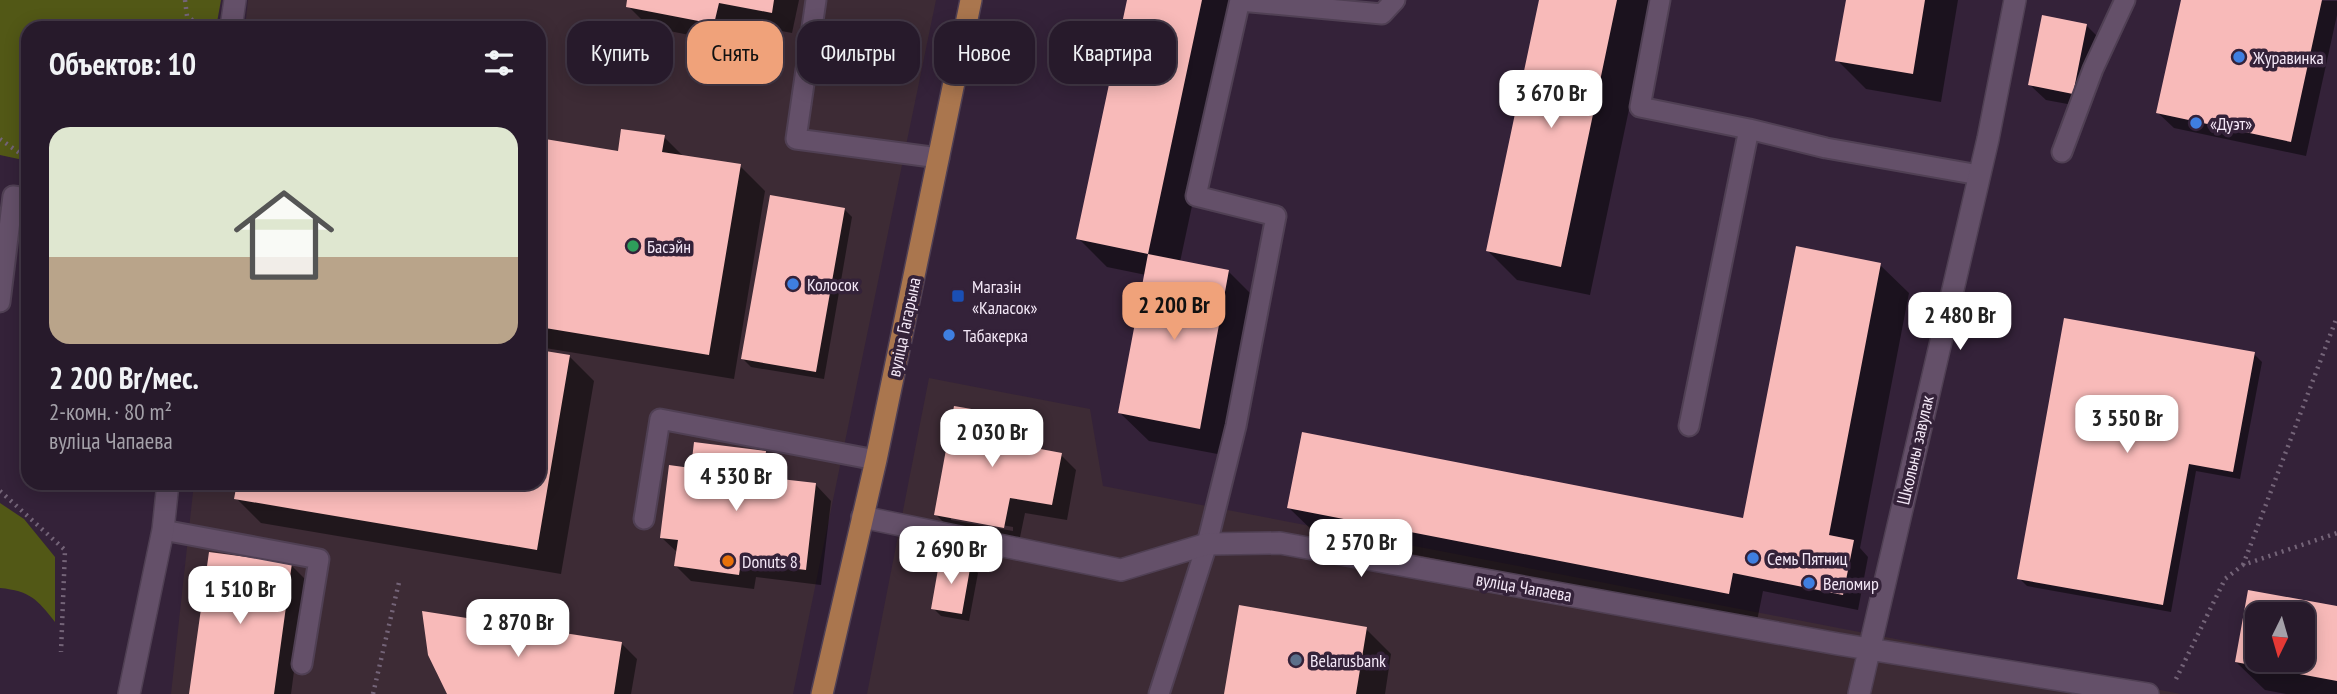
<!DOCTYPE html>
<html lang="ru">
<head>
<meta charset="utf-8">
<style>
	:root { --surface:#271a2b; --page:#2f2333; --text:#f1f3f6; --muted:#a4a1a9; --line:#433847; --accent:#f0a27a }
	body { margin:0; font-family:"PT Sans Narrow",sans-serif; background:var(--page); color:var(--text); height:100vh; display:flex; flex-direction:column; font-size:26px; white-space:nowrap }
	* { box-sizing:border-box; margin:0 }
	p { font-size:23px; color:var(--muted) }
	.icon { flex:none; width:38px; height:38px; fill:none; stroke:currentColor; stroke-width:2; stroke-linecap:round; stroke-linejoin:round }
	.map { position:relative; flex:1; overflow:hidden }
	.sheet { position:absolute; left:21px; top:21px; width:525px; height:469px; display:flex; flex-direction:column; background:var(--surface); border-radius:21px; box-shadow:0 4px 18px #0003,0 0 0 2px var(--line) }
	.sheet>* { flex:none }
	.hud { position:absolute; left:567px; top:21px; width:665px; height:63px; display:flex; gap:14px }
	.needle { width:46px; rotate:185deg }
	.controls { position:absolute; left:2245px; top:602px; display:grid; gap:14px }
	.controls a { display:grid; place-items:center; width:70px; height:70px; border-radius:14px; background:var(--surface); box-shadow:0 4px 18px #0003,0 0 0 2px var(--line); font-size:35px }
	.price { position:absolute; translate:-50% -60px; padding:0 16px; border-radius:14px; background:#fff; color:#222; font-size:23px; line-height:46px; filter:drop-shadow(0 2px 4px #0008) }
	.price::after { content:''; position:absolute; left:50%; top:42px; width:21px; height:16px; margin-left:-10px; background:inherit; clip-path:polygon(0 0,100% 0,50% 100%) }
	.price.on { background:var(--accent); color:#111 }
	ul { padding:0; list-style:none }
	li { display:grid; align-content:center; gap:14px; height:371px; padding:0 28px }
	li span { display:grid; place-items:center; height:217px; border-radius:21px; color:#555 }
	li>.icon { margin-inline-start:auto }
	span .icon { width:126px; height:126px; fill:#fffc; stroke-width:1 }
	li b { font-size:30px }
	h2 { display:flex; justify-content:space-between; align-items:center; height:84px; padding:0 28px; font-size:30px }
	.pill { padding:0 24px; border-radius:21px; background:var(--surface); box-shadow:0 4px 18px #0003,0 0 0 2px var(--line); font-size:24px; line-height:63px }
	.pill.on { background:var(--accent); color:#111 }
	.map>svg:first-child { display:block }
	.commercial { fill:#3d2b35 }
	.green { fill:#525816 }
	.shadow { fill:#0007; fill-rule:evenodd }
	.building { fill:#f8bab9; fill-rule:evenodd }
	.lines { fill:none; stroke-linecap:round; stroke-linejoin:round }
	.lane-casing { stroke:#504054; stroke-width:23 }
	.street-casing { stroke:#504054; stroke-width:24 }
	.primary-casing { stroke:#504054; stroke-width:24 }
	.path { stroke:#746478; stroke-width:4.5; stroke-dasharray:2 5; stroke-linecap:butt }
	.lane { stroke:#645069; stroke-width:19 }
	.street { stroke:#645069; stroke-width:21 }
	.primary { stroke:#aa764e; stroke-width:21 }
	.shop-dot { fill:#3f7fe0; stroke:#342239; stroke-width:2.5 }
	.leisure-dot { fill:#2e9e5b; stroke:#342239; stroke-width:2.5 }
	.transit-dot { fill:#1a4fb4; stroke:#342239; stroke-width:2.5 }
	.food-dot { fill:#e8710a; stroke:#342239; stroke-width:2.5 }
	.service-dot { fill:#5c6f8a; stroke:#342239; stroke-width:2.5 }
	.labels { text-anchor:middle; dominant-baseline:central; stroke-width:7; stroke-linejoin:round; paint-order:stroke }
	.poi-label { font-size:18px; fill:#f4e8f7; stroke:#342239; text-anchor:start }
	.street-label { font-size:18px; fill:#f4e8f7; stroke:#342239 }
</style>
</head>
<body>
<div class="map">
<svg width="2337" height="694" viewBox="0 0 2337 694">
	<rect width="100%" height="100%" fill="#342239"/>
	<path class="commercial" d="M 248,0 L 936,0 L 793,694 L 171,694 L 194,483 L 539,483 L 539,28 L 245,28 Z
		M 929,378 L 1090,409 L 1103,486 L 2181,694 L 867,694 Z"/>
	<path class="green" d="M 0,0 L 221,0 L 216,28 L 28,28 L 28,161 L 0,155 Z
		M 0,503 L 24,519 L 55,557 L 55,622 C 37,599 30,591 0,588 Z"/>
	<path class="shadow" d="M 629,0 L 799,0 L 792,33 L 739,23 L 735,44 L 649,27 L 628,6 Z
		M 1129,0 L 1236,0 L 1180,262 L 1228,271 L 1257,300 L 1228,456 L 1149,441 L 1120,413 L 1146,275 L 1107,267 L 1078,238 Z
		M 1541,0 L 1652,0 L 1590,295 L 1517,280 L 1488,251 Z
		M 1848,0 L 1958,0 L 1941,102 L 1866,89 L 1837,60 Z
		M 2183,0 L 2337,1 L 2337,15 L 2306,156 L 2174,128 L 2158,113 Z
		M 2086,25 L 2102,41 L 2089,108 L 2046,100 L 2030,85 Z
		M 664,137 L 684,157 L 740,166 L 765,191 L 734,379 L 539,347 L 539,140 L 619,153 Z
		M 844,209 L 852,217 L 824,379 L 751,367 L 743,359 Z
		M 1880,265 L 1909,293 L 1860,548 L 1868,557 L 1858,610 L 1763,591 L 1757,621 L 1318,536 L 1289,508 L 1745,520 Z
		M 539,351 L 569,356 L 594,381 L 561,574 L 261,523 L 236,498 L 238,483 L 539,483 Z
		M 2254,354 L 2262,362 L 2240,479 L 2196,471 L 2171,612 L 2027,586 L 2019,578 Z
		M 1023,420 L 1039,435 L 1036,450 L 1061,455 L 1076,470 L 1067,520 L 1025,513 L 1019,542 L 952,530 L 936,515 ZM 951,516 L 1013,527 L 1013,531 L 951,520 Z
		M 765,452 L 781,468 L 779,481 L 816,485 L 831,501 L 821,585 L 756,577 L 754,589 L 691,581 L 676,566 L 678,553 L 662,538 L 692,470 Z
		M 291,565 L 306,580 L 291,694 L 191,694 Z
		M 970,565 L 978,573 L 969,621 L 941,616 L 933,608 Z
		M 2249,592 L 2337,608 L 2337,694 L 2286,694 L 2265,690 L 2236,662 ZM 2258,614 L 2303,614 L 2303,660 L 2258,660 Z
		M 424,613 L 622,644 L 637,659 L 631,694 L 449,694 L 437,674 Z
		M 1366,629 L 1391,654 L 1385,694 L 1226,694 Z"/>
	<path class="building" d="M 627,0 L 774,0 L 772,13 L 719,3 L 714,24 L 626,7 Z
		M 1127,0 L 1202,0 L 1148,254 L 1076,239 Z
		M 1539,0 L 1617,0 L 1561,267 L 1486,251 Z
		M 1846,0 L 1925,0 L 1913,74 L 1835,61 Z
		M 2181,0 L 2322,0 L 2291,142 L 2156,113 Z
		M 2042,15 L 2087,24 L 2073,94 L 2028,85 Z
		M 621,129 L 665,135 L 662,152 L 741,164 L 709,355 L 539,327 L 539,138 L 618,151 Z
		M 770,195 L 845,208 L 816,372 L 741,359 Z
		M 1796,246 L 1881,263 L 1829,535 L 1854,540 L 1843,595 L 1733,573 L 1729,594 L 1287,508 L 1302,432 L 1743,518 Z
		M 1148,254 L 1229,270 L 1200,429 L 1118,413 Z
		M 2064,318 L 2255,352 L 2233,472 L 2189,464 L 2163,605 L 2017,579 Z
		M 539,350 L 570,355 L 537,550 L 234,499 L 237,483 L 539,483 Z
		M 954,406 L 1024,418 L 1019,445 L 1062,453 L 1052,505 L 1010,498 L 1004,528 L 934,515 Z
		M 694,442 L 766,451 L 763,477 L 816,483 L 806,570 L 741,562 L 739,575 L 674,566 L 678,540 L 660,538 L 669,465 L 691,468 Z
		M 209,552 L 292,563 L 274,694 L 189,694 Z
		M 940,558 L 971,563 L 962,614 L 931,609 Z
		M 2248,590 L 2337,606 L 2337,681 L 2235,662 ZM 2258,614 L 2303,614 L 2303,660 L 2258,660 Z
		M 1239,605 L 1367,627 L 1356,694 L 1224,694 Z
		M 422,611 L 622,642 L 614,694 L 447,694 L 428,655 Z"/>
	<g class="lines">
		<defs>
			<path id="lane" d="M 816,0 L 796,139 L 939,158
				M 1660,0 L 1640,107 L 1749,129 L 1689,426
				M 1240,1 L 1382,14 L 1395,0
				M 1749,129 L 1826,148 L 1979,175
				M 2062,152 L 2093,69 L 2125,0
				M 0,302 L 13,196 L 28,198
				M 644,519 L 660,419 L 876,460
				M 163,530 L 319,559 L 302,664
				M 1159,694 L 1207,544 L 1236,426 L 1276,216 L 1196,196 L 1240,0"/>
			<path id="street" d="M 231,28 L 235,0
				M 862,517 L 1121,570 L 1207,544 L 1280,543 L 1838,644 L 2148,694
				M 129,694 L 163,530 L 168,483
				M 1859,694 L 1988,139 L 2015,0"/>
			<path id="primary" d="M 822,694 L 876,460 L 971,0"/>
		</defs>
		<use href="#lane" class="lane-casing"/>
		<use href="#street" class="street-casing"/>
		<use href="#primary" class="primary-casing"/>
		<path class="path" d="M 185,0 L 187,16 L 199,25
			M 0,139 L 28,159
			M 0,491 L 65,550 L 61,652
			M 2243,565 L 2337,317
			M 2176,679 L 2225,579 L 2243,565 L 2337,533
			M 373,694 L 400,578"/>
		<use href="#lane" class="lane"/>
		<use href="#street" class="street"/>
		<use href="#primary" class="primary"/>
	</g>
	<g class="shop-dot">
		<circle cx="2239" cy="57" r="7"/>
		<circle cx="2196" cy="123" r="7"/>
		<circle cx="793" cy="284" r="7"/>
		<circle cx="949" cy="335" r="7"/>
		<circle cx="1753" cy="558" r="7"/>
		<circle cx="1809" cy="583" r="7"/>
	</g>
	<circle class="leisure-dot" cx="633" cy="246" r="7"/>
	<rect class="transit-dot" x="951" y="289" width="14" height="14" rx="3.5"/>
	<circle class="food-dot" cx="728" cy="561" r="7"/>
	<circle class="service-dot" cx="1296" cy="660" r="7"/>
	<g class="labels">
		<g class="poi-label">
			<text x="2253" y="57">Журавинка</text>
			<text x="2210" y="123">«Дуэт»</text>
			<text x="647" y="246">Басэйн</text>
			<text x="807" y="284">Колосок</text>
			<text x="972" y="286">Магазін<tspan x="972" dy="21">«Каласок»</tspan></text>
			<text x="963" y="335">Табакерка</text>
			<text x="1767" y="558">Семь Пятниц</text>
			<text x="742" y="561">Donuts 8</text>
			<text x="1823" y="583">Веломир</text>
			<text x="1310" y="660">Belarusbank</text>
		</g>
		<g class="street-label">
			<text transform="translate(904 327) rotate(-78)">вуліца Гагарына</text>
			<text transform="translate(1915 450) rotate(-77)">Школьны завулак</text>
			<text transform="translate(1524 587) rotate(10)">вуліца Чапаева</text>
		</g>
	</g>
</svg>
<div class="controls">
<a><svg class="needle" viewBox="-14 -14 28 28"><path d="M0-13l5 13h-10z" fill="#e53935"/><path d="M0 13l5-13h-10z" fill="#a4a1a9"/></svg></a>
</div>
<b class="price" style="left:1551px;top:130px">3 670 Br</b>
<b class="price on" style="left:1174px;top:342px">2 200 Br</b>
<b class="price" style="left:1960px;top:352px">2 480 Br</b>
<b class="price" style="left:2127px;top:455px">3 550 Br</b>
<b class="price" style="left:992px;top:469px">2 030 Br</b>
<b class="price" style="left:736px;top:513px">4 530 Br</b>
<b class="price" style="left:1361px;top:579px">2 570 Br</b>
<b class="price" style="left:951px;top:586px">2 690 Br</b>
<b class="price" style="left:240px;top:626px">1 510 Br</b>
<b class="price" style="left:518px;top:659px">2 870 Br</b>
<div class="hud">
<a class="pill">Купить</a>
<a class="pill on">Снять</a>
<a class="pill">Фильтры</a>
<a class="pill">Новое</a>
<a class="pill">Квартира</a>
</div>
<section class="sheet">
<h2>Объектов: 10<svg class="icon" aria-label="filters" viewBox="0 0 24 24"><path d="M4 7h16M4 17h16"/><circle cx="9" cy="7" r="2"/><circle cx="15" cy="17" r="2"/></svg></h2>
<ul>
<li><span style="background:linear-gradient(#dfe7d0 60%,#b9a48a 0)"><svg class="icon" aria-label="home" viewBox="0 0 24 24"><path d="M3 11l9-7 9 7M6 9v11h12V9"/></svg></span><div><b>2 200 Br/мес.</b><p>2-комн. · 80 m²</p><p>вуліца Чапаева</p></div></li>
</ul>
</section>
</div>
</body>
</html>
